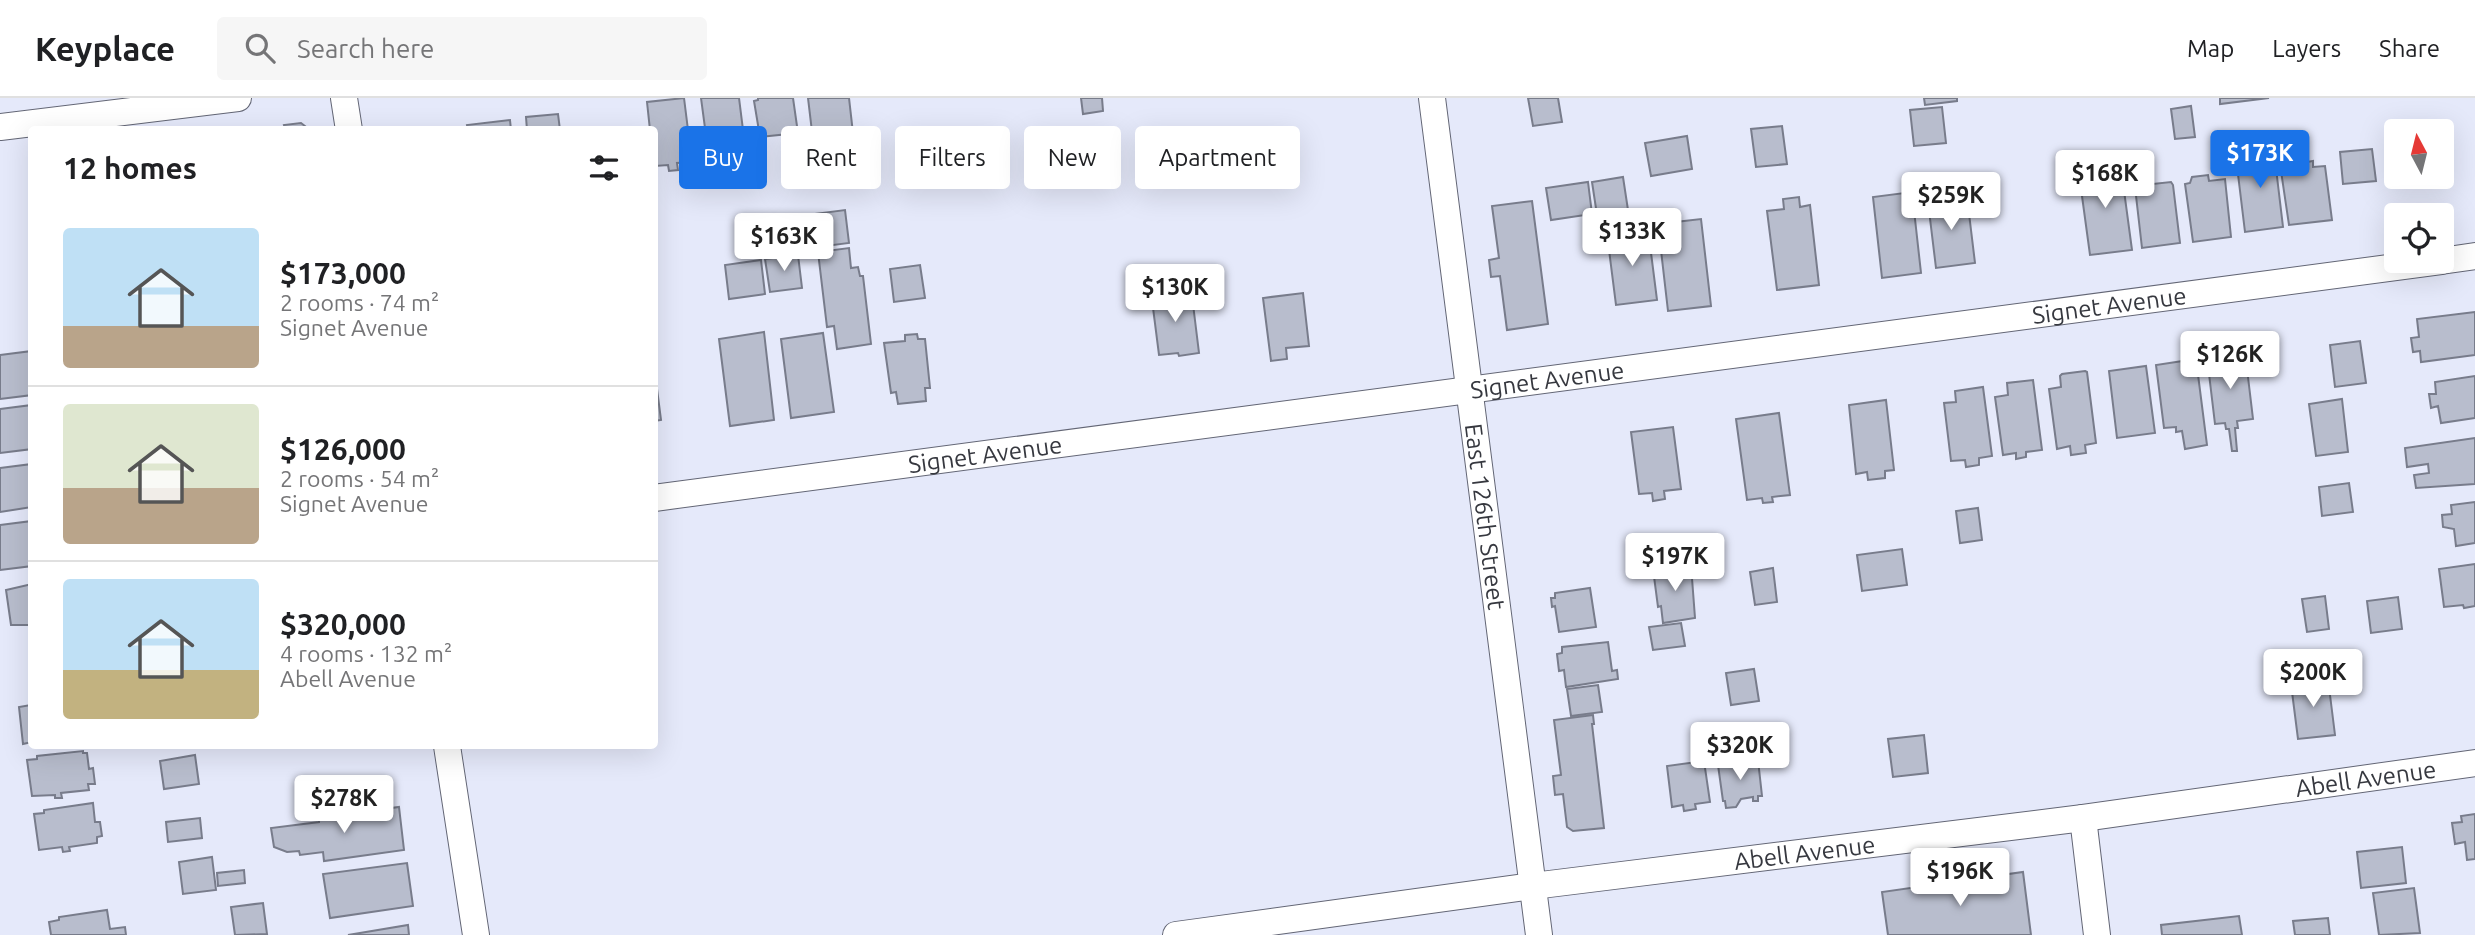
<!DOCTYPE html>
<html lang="en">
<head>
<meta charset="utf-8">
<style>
	:root { --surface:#fff; --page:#f6f6f6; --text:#202124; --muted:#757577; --line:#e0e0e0; --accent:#1a73e8 }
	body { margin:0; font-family:Ubuntu,sans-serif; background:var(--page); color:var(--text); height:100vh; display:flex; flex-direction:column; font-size:26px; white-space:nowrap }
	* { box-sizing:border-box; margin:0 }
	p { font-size:23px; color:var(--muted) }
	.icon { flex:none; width:38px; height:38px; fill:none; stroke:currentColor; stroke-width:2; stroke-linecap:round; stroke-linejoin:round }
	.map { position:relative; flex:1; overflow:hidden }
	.side { position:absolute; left:28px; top:28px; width:630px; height:623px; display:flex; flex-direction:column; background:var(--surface); border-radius:7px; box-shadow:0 7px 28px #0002 }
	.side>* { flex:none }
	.top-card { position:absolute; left:679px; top:28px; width:665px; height:63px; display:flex; gap:14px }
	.needle { width:46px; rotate:353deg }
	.fabs { position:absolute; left:2384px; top:21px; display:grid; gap:14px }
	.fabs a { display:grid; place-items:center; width:70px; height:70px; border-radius:7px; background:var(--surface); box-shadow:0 7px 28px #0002; font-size:35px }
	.price { position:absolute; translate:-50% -60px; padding:0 16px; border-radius:7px; background:#fff; color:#222; font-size:23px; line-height:46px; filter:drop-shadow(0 2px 4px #0008) }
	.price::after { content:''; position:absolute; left:50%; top:42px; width:21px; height:16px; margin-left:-10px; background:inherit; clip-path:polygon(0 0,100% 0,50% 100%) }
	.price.on { background:var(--accent); color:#fff }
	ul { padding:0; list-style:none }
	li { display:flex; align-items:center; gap:21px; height:175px; padding:0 35px }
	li+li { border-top:2px solid var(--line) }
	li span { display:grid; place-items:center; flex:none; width:196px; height:140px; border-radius:7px; color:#555 }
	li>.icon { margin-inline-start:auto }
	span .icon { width:84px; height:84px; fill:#fffc; stroke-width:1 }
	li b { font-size:30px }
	h2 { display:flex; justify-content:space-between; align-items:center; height:84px; padding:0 35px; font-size:30px }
	.chip { padding:0 24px; border-radius:7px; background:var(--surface); box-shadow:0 7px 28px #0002; font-size:24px; line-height:63px }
	.chip.on { background:var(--accent); color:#fff }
	header { display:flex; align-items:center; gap:42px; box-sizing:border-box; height:98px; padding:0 35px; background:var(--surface); border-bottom:2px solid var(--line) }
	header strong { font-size:33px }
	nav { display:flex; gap:38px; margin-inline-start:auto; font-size:24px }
	.search { width:490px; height:63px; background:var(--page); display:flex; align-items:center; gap:18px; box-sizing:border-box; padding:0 24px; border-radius:7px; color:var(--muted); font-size:26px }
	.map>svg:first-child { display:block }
	.building { fill:#b8bdcd; stroke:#787c8b; stroke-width:2 }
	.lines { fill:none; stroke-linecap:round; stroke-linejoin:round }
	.minor-casing { stroke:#636675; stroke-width:28 }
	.minor { stroke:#fff; stroke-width:26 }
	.labels { text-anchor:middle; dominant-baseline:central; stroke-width:5; stroke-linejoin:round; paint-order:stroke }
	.street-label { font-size:24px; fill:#36383f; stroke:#f5f7fe }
</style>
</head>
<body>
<header>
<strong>Keyplace</strong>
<div class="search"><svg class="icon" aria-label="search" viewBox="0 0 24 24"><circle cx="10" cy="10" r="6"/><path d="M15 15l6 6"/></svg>Search here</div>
<nav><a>Map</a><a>Layers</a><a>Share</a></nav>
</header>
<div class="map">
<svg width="2475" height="837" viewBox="0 0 2475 837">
	<rect width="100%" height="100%" fill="#e5e9fa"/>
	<path class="building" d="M 684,0 L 692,64 L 677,65 L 678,72 L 669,73 L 668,67 L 655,68 L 654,32 L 650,32 L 647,4 Z
		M 701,0 L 739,0 L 746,56 L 733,58 L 733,65 L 721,66 L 720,59 L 709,60 Z
		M 758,0 L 793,0 L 798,35 L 760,39 L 754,3 L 758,2 Z
		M 808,0 L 849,0 L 855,53 L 843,55 L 844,62 L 832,64 L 831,57 L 815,59 Z
		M 1081,0 L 1102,0 L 1103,13 L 1083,16 Z
		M 1528,0 L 1558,0 L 1562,24 L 1533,28 Z
		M 1924,0 L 1957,0 L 1957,3 L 1925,7 Z
		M 2220,0 L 2269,0 L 2220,6 Z
		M 2191,8 L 2195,39 L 2175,41 L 2171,11 Z
		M 1942,9 L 1946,45 L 1914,48 L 1910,12 Z
		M 558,16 L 560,32 L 527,32 L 526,19 Z
		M 510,22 L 511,32 L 468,32 L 467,27 Z
		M 301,25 L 310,32 L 278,32 L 285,30 L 284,27 Z
		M 1782,28 L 1787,66 L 1756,69 L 1751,31 Z
		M 1687,38 L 1692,71 L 1651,78 L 1645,45 Z
		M 2270,40 L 2273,63 L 2275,62 L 2283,129 L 2245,134 L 2237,68 L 2247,66 L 2246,57 L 2258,56 L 2257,42 Z
		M 2372,51 L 2376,83 L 2343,86 L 2340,54 Z
		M 2313,63 L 2313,69 L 2325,68 L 2332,122 L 2289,127 L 2281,73 L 2295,72 L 2295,66 Z
		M 2103,65 L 2104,72 L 2121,70 L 2132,152 L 2090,157 L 2079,76 L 2091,74 L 2090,66 Z
		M 2208,77 L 2209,83 L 2225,81 L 2231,139 L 2193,144 L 2185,86 L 2190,85 L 2192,79 Z
		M 1623,79 L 1628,112 L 1597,117 L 1592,84 Z
		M 2152,82 L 2153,86 L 2171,84 L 2173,87 L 2180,145 L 2142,150 L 2135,89 L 2138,89 L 2138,85 Z
		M 1588,84 L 1592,116 L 1551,122 L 1546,90 Z
		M 1912,94 L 1921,175 L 1882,180 L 1873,99 Z
		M 1949,95 L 1949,101 L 1967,99 L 1975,165 L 1936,170 L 1928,104 L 1940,102 L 1939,96 Z
		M 1799,99 L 1800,109 L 1810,107 L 1819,187 L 1777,192 L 1767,113 L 1784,111 L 1783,101 Z
		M 1532,103 L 1548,226 L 1507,232 L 1500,178 L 1491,179 L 1489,162 L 1499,160 L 1492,108 Z
		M 845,112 L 849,145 L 818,149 L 814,116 Z
		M 791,116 L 795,148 L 764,151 L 760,119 Z
		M 1701,121 L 1711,208 L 1668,213 L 1659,135 L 1668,134 L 1667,125 Z
		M 1637,128 L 1638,141 L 1649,139 L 1657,202 L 1616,207 L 1608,144 L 1623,142 L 1621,130 Z
		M 849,150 L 851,170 L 858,169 L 860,178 L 863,178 L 871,246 L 837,251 L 834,228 L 827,229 L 818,154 Z
		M 798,157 L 802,190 L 770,194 L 765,161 Z
		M 761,162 L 765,196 L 729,201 L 725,167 Z
		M 920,167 L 925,200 L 894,204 L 890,171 Z
		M 1169,188 L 1171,200 L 1192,198 L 1199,255 L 1179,258 L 1178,255 L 1159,257 L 1152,202 L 1159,202 L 1157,190 Z
		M 1303,195 L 1309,248 L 1286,250 L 1287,261 L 1271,263 L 1263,200 Z
		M 2475,214 L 2475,257 L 2421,264 L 2420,253 L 2413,254 L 2411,240 L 2419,239 L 2417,221 Z
		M 764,234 L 774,322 L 730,328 L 719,241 Z
		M 823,235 L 834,314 L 791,320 L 781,241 Z
		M 917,236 L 918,241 L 925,241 L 930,290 L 925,290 L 926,303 L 898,306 L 896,294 L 891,295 L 884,245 L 905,243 L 905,237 Z
		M 2360,243 L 2366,285 L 2335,289 L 2330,247 Z
		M 32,253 L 32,297 L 0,301 L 0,257 Z
		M 2245,254 L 2253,321 L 2237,323 L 2238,330 L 2235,330 L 2237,353 L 2232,353 L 2229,331 L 2226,331 L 2225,325 L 2215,326 L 2207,259 Z
		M 2196,261 L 2207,347 L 2185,351 L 2182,333 L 2176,334 L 2176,329 L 2164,330 L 2156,267 Z
		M 2146,268 L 2155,335 L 2117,340 L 2109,273 Z
		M 2085,273 L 2087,274 L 2096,345 L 2085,347 L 2086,355 L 2071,357 L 2070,348 L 2057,351 L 2049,291 L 2061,289 L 2060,278 L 2062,276 Z
		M 2475,278 L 2475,320 L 2441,325 L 2438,308 L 2431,310 L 2429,296 L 2436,296 L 2435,284 Z
		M 2033,282 L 2042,352 L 2026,354 L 2026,359 L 2016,361 L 2016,355 L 2003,357 L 1995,299 L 2008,297 L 2007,285 Z
		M 654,283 L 656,283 L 661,322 L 654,323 Z
		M 1983,289 L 1992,358 L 1979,360 L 1979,367 L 1966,369 L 1965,362 L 1951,363 L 1944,305 L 1956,304 L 1955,293 Z
		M 2342,301 L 2348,354 L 2316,358 L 2309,306 Z
		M 1886,302 L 1894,372 L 1885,373 L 1885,380 L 1868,382 L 1867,374 L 1856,376 L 1849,307 Z
		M 32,307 L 32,351 L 0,355 L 0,311 Z
		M 1779,315 L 1790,397 L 1772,399 L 1773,404 L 1763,405 L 1762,400 L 1747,402 L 1736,321 Z
		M 1673,329 L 1681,391 L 1664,393 L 1665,401 L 1653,403 L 1652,395 L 1639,396 L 1631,334 Z
		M 2475,340 L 2475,386 L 2416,390 L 2414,377 L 2429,375 L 2428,366 L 2407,369 L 2405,350 Z
		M 32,366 L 32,409 L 0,414 L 0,370 Z
		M 2349,385 L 2353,414 L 2322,418 L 2319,389 Z
		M 2475,404 L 2475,445 L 2456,448 L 2454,431 L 2443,429 L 2442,417 L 2452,416 L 2451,407 Z
		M 1978,410 L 1982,442 L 1960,445 L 1956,413 Z
		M 32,423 L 32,468 L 0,472 L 0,427 Z
		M 1902,451 L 1907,487 L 1862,493 L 1857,457 Z
		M 2475,466 L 2475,508 L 2464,510 L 2463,507 L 2444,509 L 2439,471 Z
		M 1691,467 L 1695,520 L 1663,525 L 1661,508 L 1658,509 L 1653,471 Z
		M 1773,470 L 1777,504 L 1755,507 L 1750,474 Z
		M 32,486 L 32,527 L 11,527 L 6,492 Z
		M 1590,490 L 1596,529 L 1559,534 L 1555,508 L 1552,509 L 1551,500 L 1555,500 L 1555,495 Z
		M 2325,498 L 2329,531 L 2307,534 L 2302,501 Z
		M 2398,499 L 2402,531 L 2371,535 L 2367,503 Z
		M 1681,525 L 1685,548 L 1653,552 L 1649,529 Z
		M 1608,544 L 1612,573 L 1617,572 L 1618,581 L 1566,589 L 1564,572 L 1559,573 L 1557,556 L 1562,555 L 1562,549 Z
		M 1754,571 L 1759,603 L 1731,607 L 1726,575 Z
		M 2328,581 L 2335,637 L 2298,641 L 2291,586 Z
		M 1598,587 L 1602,614 L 1571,618 L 1567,591 Z
		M 30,604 L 32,604 L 32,644 L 23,646 L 19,609 L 31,607 Z
		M 1593,617 L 1594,626 L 1592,626 L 1604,730 L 1573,733 L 1567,729 L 1563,696 L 1555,697 L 1553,678 L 1561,677 L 1554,622 Z
		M 1924,637 L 1928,675 L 1893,679 L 1888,641 Z
		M 83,653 L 83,655 L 87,655 L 89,671 L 93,670 L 95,686 L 88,686 L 89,692 L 61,695 L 62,700 L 55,700 L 55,697 L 32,698 L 27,662 L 37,661 L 37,658 Z
		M 195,657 L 199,686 L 164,691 L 160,663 Z
		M 1758,662 L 1762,698 L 1758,698 L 1758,703 L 1753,703 L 1753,699 L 1741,701 L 1736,709 L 1726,710 L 1725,703 L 1723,703 L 1718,667 Z
		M 1704,663 L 1710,704 L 1695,706 L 1696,711 L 1684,713 L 1683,707 L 1672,709 L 1667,668 Z
		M 93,705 L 95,724 L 100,724 L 102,738 L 97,739 L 97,745 L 69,749 L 70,753 L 63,754 L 62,749 L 39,752 L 34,716 L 44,715 L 44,712 Z
		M 399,709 L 404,752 L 324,763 L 323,754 L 300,757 L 299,753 L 287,754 L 274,749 L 271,730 L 319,724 L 319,720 Z
		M 2475,716 L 2475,761 L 2467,762 L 2465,744 L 2455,746 L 2452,725 L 2462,724 L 2461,718 Z
		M 200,720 L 202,740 L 168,744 L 166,724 Z
		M 2402,749 L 2406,785 L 2361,790 L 2357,754 Z
		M 212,759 L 216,792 L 183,796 L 179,764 Z
		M 407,765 L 413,808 L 330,820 L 323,776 Z
		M 244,772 L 245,785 L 218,788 L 217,775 Z
		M 2023,774 L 2031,837 L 1888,837 L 1882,794 Z
		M 2414,790 L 2420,835 L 2379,837 L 2373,795 Z
		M 263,805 L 267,836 L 235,837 L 231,809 Z
		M 107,812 L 110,831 L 125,829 L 126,837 L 51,837 L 49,824 L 59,822 L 59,819 Z
		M 2239,818 L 2242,837 L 2162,837 L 2161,827 Z
		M 2328,820 L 2330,837 L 2295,837 L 2293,823 Z
		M 408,827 L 409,837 L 348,837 Z"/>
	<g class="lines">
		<defs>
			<g id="minor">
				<path d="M 344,0 L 349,32"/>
				<path id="s1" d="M 1432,0 L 1539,837"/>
				<path d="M 0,29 L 238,0"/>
				<path d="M 2441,163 L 2475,158"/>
				<path id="s2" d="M 654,400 L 2441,163"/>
				<path d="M 447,648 L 476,837"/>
				<path d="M 2083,720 L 2097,837"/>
				<path id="s3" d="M 1176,837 L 1533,788 L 2083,720 L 2475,665"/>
			</g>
		</defs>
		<use href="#minor" class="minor-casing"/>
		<use href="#minor" class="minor"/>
	</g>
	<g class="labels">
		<g class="street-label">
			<text stroke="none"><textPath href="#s2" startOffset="1468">Signet Avenue</textPath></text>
			<text stroke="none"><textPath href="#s2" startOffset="901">Signet Avenue</textPath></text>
			<text stroke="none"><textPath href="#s2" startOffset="334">Signet Avenue</textPath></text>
			<text stroke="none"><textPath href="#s1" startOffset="422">East 126th Street</textPath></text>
			<text stroke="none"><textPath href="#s3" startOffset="1200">Abell Avenue</textPath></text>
			<text stroke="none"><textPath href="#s3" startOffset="634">Abell Avenue</textPath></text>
		</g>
	</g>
</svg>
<div class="fabs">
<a><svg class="needle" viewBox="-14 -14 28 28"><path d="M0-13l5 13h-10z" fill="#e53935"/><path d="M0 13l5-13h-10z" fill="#757577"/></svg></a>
<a><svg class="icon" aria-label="locate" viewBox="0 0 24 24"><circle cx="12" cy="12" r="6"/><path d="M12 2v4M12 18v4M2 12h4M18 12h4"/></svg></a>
</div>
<b class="price on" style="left:2260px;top:92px">$173K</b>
<b class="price" style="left:2105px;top:112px">$168K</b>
<b class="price" style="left:1951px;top:134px">$259K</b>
<b class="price" style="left:1632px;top:170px">$133K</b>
<b class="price" style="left:784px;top:175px">$163K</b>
<b class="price" style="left:1175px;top:226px">$130K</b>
<b class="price" style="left:2230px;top:293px">$126K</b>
<b class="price" style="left:1675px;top:495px">$197K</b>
<b class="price" style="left:2313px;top:611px">$200K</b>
<b class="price" style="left:1740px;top:684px">$320K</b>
<b class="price" style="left:344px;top:737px">$278K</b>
<b class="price" style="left:1960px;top:810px">$196K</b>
<div class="top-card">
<a class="chip on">Buy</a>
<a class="chip">Rent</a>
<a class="chip">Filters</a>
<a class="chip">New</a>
<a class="chip">Apartment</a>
</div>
<section class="side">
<h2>12 homes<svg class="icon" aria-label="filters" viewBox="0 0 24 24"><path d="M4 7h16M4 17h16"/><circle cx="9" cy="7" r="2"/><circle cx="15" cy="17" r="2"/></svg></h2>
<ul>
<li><span style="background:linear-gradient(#bfe0f5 70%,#b9a48a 0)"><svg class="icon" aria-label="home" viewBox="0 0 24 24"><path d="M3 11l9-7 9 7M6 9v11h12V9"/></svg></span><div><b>$173,000</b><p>2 rooms · 74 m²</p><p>Signet Avenue</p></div></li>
<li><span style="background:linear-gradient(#dfe7d0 60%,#b9a48a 0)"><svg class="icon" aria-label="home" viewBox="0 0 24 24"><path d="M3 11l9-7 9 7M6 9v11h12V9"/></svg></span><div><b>$126,000</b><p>2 rooms · 54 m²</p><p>Signet Avenue</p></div></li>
<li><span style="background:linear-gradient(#bfe0f5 65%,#c2b280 0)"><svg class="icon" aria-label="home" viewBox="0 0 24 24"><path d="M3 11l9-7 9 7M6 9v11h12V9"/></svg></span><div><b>$320,000</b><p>4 rooms · 132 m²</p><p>Abell Avenue</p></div></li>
</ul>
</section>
</div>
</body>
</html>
